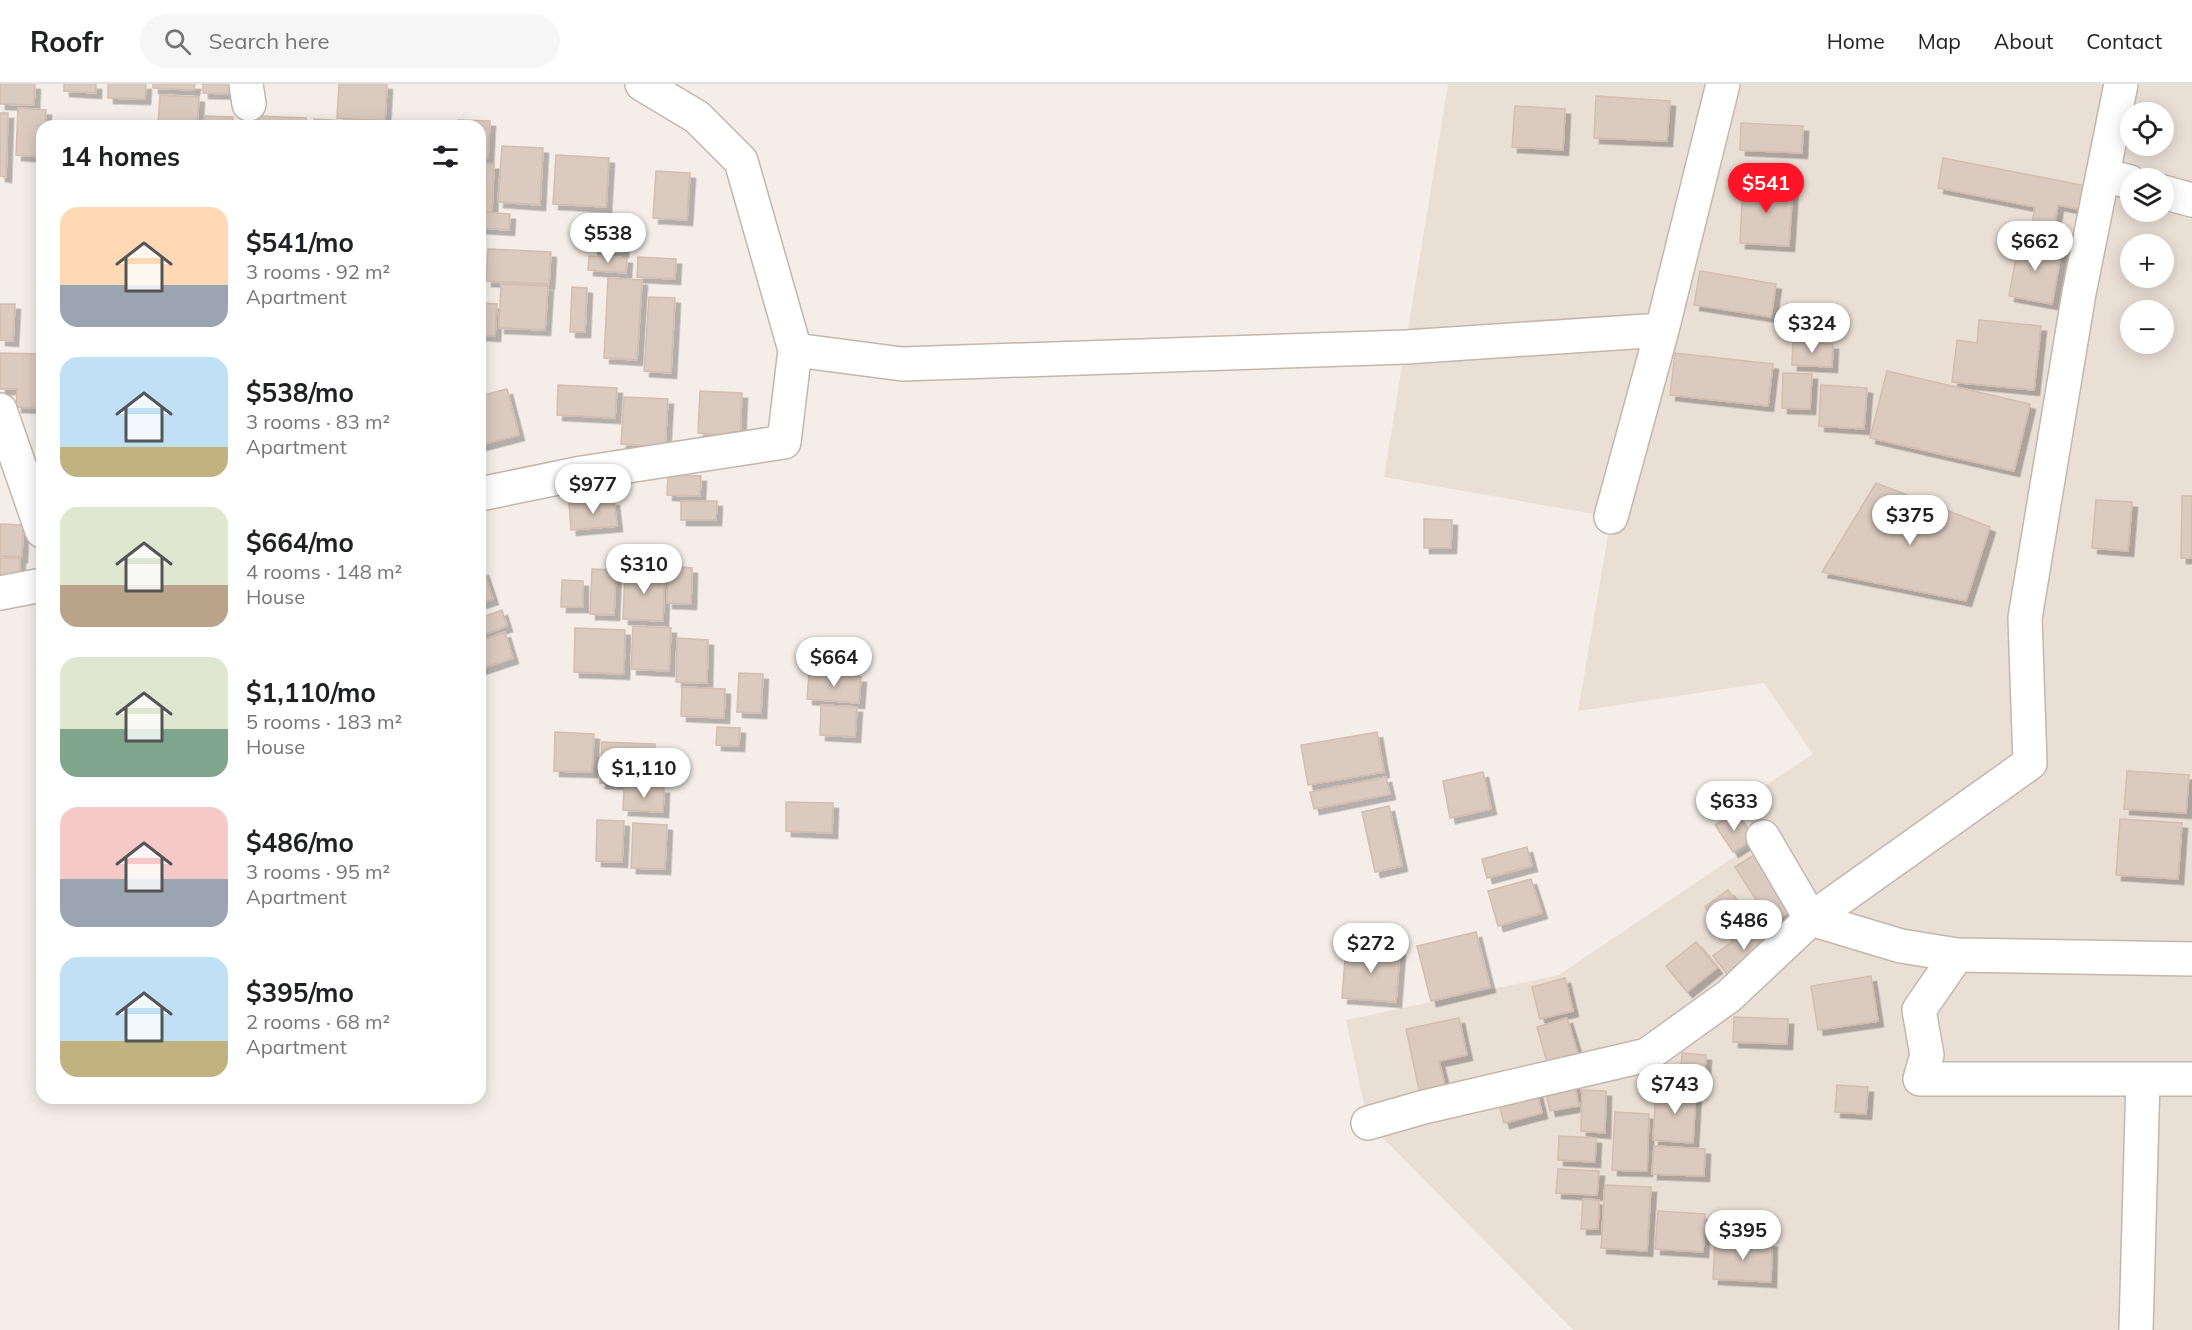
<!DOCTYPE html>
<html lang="en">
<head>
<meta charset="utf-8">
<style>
	:root { --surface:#fff; --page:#f6f6f6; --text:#202124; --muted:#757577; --line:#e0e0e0; --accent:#ff1527 }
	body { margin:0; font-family:Mulish,sans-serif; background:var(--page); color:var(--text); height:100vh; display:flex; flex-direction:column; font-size:22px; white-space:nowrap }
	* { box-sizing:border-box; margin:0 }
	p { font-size:20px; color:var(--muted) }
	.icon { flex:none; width:33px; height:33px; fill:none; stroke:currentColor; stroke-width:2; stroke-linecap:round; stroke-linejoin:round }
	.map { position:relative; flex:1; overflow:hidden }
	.drawer { position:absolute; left:36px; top:36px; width:450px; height:984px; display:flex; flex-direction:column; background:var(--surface); border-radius:18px; box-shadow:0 3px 15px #0003 }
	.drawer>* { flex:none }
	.fabs { position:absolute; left:2120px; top:18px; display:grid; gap:12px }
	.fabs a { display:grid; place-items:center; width:54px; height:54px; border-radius:50%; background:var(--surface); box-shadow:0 3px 15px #0003; font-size:30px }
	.price { position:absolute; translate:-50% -51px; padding:0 14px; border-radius:21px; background:#fff; color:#222; font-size:20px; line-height:39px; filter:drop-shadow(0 2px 3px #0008) }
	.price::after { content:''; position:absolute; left:50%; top:36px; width:18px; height:14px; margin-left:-9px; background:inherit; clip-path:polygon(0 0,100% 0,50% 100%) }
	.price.on { background:var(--accent); color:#fff }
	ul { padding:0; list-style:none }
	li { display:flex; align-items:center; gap:18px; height:150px; padding:0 24px }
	li span { display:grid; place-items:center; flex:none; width:168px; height:120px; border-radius:18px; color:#555 }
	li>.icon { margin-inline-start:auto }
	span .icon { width:72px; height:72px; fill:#fffc; stroke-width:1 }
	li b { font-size:26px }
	h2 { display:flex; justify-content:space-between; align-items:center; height:72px; padding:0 24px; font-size:26px }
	header { display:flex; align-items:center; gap:36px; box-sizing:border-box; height:84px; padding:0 30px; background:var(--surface); border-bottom:2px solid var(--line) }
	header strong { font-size:28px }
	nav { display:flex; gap:33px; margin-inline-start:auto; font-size:21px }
	.search { width:420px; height:54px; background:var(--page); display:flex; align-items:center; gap:15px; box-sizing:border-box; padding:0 21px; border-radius:33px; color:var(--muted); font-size:22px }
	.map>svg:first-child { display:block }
	.residential { fill:#eadfd5; fill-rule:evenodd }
	.building { fill:#dbcabf; stroke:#d4bdae; stroke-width:1.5; filter:url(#shadow) }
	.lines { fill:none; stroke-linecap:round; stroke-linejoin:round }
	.street-casing { stroke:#c5b6ac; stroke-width:36 }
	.street { stroke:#fff; stroke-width:33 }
</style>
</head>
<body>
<header>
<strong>Roofr</strong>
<div class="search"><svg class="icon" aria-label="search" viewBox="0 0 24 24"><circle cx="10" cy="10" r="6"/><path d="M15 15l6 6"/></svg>Search here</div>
<nav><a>Home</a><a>Map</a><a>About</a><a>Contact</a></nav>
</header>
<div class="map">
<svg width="2192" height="1246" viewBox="0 0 2192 1246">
	<defs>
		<filter id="shadow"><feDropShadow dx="5.5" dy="5.5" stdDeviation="0" flood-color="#0004"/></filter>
	</defs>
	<rect width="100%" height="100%" fill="#f5eee8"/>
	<path class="residential" d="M 1448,0 L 2192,0 L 2192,1246 L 1573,1246 L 1368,1039 L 1346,936 L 1559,891 L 1762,754 L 1739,719 L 1813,670 L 1764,599 L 1578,627 L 1611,433 L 1384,393 ZM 2130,28 L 2163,28 L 2163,62 L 2130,62 ZM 2130,94 L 2163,94 L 2163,128 L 2130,128 ZM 2130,160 L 2163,160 L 2163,194 L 2130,194 ZM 2130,226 L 2163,226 L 2163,260 L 2130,260 Z"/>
	<path class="building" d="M 0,0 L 35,0 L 34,21 L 0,20 Z
		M 64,0 L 96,0 L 96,9 L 64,7 Z
		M 108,0 L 146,0 L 145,15 L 108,14 Z
		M 153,0 L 195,0 L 194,6 L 153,4 Z
		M 203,0 L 241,0 L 240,10 L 203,9 Z
		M 339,0 L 387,0 L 385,37 L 337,34 Z
		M 160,11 L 199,13 L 197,42 L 158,42 Z
		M 1596,12 L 1670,17 L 1667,57 L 1594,54 Z
		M 1515,22 L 1565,25 L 1563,66 L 1512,63 Z
		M 18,24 L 46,26 L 45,42 L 42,42 L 42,73 L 16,71 Z
		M 0,29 L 8,29 L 6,93 L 0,92 Z
		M 204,32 L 233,33 L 233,42 L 203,42 Z
		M 259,32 L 306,34 L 306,42 L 258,42 Z
		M 314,35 L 364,38 L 364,42 L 313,42 Z
		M 458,36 L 490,37 L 488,74 L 480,74 L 480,42 L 457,42 Z
		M 1741,39 L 1803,42 L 1802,69 L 1740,66 Z
		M 502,62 L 543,64 L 540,121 L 498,118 Z
		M 556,71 L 609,74 L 606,123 L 553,120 Z
		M 1943,74 L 2087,102 L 2083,126 L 2058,121 L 2053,150 L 2031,145 L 2035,123 L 1938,104 Z
		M 480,79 L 494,80 L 492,128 L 480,127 Z
		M 656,87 L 690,89 L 687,136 L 653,134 Z
		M 1743,98 L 1793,101 L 1789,162 L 1740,159 Z
		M 480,128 L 510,130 L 509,146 L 480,144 Z
		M 594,137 L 625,139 L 623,168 L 592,167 Z
		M 2019,157 L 2062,165 L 2052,220 L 2009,212 Z
		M 488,165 L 551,168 L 549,200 L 486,197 Z
		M 589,172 L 627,174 L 626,189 L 588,186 Z
		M 638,173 L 676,175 L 675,195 L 637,193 Z
		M 1700,187 L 1776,200 L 1771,233 L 1694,221 Z
		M 608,194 L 642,196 L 637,276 L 604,274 Z
		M 501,200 L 548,202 L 545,246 L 499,244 Z
		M 572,203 L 587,204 L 585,248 L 570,248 Z
		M 649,213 L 675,214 L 671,289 L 644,287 Z
		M 480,219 L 497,220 L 495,252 L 480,251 Z
		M 0,220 L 15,220 L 13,257 L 0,256 Z
		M 1979,236 L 2041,242 L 2034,306 L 1952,298 L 1957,256 L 1977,259 Z
		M 1793,258 L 1833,260 L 1832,283 L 1792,281 Z
		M 0,269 L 42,270 L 42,324 L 16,323 L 17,305 L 0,305 Z
		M 1675,269 L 1773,280 L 1768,322 L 1670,311 Z
		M 1887,287 L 2030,320 L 2014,387 L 1870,354 Z
		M 1783,289 L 1812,290 L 1810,325 L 1782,324 Z
		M 558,301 L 617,304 L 615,334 L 557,331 Z
		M 1821,301 L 1867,304 L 1864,345 L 1819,342 Z
		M 507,305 L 519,351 L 480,361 L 480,312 Z
		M 700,307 L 742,309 L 740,352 L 698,349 Z
		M 624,313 L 668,315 L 665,363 L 621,360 Z
		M 38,339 L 42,340 L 42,367 L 37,367 Z
		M 668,391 L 701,392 L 700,412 L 667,411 Z
		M 1876,399 L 1990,443 L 1966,517 L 1822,488 Z
		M 2182,412 L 2192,412 L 2192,474 L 2181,474 Z
		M 614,416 L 617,442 L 571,446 L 569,420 Z
		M 2096,416 L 2132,418 L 2128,467 L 2092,464 Z
		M 681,417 L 717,417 L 716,436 L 681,436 Z
		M 1424,435 L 1452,436 L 1451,464 L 1424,464 Z
		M 0,440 L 23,441 L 22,473 L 0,472 Z
		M 0,474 L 20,474 L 19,500 L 0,499 Z
		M 669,482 L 692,484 L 691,520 L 667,519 Z
		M 625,484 L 665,486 L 663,537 L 623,535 Z
		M 592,485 L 616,486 L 614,531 L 590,530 Z
		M 483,486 L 493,515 L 480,519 L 480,487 Z
		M 562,496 L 583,497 L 583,523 L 561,523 Z
		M 502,526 L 507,542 L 480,552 L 480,534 Z
		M 633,542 L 671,544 L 669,587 L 631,585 Z
		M 575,544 L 625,546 L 624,590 L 574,588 Z
		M 505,548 L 513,574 L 480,585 L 480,557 Z
		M 677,554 L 708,556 L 707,599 L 676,598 Z
		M 739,589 L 763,590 L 761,629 L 737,628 Z
		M 809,589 L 861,593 L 859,619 L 807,615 Z
		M 682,603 L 725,605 L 724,634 L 681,632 Z
		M 821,621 L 857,623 L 855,653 L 820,651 Z
		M 717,643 L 740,644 L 739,662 L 716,661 Z
		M 555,648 L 594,650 L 592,688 L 554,687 Z
		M 1377,648 L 1384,688 L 1308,701 L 1301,661 Z
		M 602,658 L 655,660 L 654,701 L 600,699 Z
		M 2127,687 L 2189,691 L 2186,729 L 2124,725 Z
		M 1483,688 L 1491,725 L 1450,734 L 1443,697 Z
		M 1386,693 L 1390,710 L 1314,725 L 1310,708 Z
		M 624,703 L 664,704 L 663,728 L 623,726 Z
		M 786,718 L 833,719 L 832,749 L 786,747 Z
		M 1389,722 L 1402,782 L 1375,788 L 1362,728 Z
		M 1735,728 L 1753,755 L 1733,768 L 1715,741 Z
		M 2120,735 L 2182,739 L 2178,795 L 2116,791 Z
		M 597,736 L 624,737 L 622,778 L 596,777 Z
		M 633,739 L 667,741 L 665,785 L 631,784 Z
		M 1527,763 L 1532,782 L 1487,794 L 1482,775 Z
		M 1760,767 L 1796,824 L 1771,839 L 1735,783 Z
		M 1531,795 L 1542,829 L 1498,842 L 1488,807 Z
		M 1728,806 L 1749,834 L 1727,851 L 1705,823 Z
		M 1757,839 L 1774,861 L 1731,895 L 1713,872 Z
		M 1476,848 L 1490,903 L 1431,917 L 1417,862 Z
		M 1696,858 L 1717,884 L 1687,908 L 1666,882 Z
		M 1346,862 L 1400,866 L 1396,918 L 1342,914 Z
		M 1871,892 L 1878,937 L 1818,946 L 1811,902 Z
		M 1565,894 L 1573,927 L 1540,935 L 1532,903 Z
		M 1734,933 L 1788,935 L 1787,960 L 1733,958 Z
		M 1459,934 L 1467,971 L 1439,977 L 1447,1010 L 1421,1015 L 1406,945 Z
		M 1567,934 L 1579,973 L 1548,982 L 1537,943 Z
		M 1682,969 L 1706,971 L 1704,998 L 1680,997 Z
		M 1573,994 L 1579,1022 L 1550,1027 L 1544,999 Z
		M 1837,1001 L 1868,1003 L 1866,1030 L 1835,1028 Z
		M 1536,1004 L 1542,1029 L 1504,1039 L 1497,1013 Z
		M 1656,1004 L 1696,1006 L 1693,1059 L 1653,1056 Z
		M 1582,1006 L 1606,1007 L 1605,1049 L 1581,1047 Z
		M 1615,1028 L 1649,1030 L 1647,1087 L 1612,1086 Z
		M 1559,1052 L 1596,1054 L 1595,1078 L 1558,1076 Z
		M 1654,1062 L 1705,1065 L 1704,1092 L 1652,1090 Z
		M 1558,1085 L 1599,1087 L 1597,1111 L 1556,1109 Z
		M 1605,1101 L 1651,1103 L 1647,1167 L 1601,1164 Z
		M 1583,1115 L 1599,1116 L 1598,1145 L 1581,1145 Z
		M 1658,1127 L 1705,1130 L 1703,1168 L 1655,1165 Z
		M 1715,1156 L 1772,1158 L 1771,1198 L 1713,1195 Z"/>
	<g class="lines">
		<defs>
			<path id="street" d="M 246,0 L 249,20
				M 642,0 L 697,33 L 741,77 L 795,266 L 902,280 L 1406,263 L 1662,246 L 1723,0
				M 2103,91 L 2130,98
				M 2163,108 L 2192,116
				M 0,326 L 42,447
				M 480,410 L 582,389 L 784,358 L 795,266
				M 1611,433 L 1662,246
				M 0,509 L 42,501
				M 1763,753 L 1811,835 L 1901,862 L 1957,871 L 2192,875
				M 1957,871 L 1919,926 L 1927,971 L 1920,995 L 2192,995
				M 1368,1039 L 1424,1023 L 1647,971 L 1729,912 L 1811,835 L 2030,679 L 2025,534 L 2079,209 L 2121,0
				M 2136,1246 L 2143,995"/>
		</defs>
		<use href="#street" class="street-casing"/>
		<use href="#street" class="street"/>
	</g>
</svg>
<div class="fabs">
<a><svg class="icon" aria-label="locate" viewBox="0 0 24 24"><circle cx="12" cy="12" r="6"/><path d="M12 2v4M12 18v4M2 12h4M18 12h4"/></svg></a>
<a><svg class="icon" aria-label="layers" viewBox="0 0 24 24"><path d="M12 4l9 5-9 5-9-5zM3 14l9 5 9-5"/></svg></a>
<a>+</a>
<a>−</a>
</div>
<b class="price on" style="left:1766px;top:130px">$541</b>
<b class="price" style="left:608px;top:180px">$538</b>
<b class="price" style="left:2035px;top:188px">$662</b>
<b class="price" style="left:1812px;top:270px">$324</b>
<b class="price" style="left:593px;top:431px">$977</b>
<b class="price" style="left:1910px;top:462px">$375</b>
<b class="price" style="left:644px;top:511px">$310</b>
<b class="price" style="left:834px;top:604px">$664</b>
<b class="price" style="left:644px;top:715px">$1,110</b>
<b class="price" style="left:1734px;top:748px">$633</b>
<b class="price" style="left:1744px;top:867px">$486</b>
<b class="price" style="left:1371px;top:890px">$272</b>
<b class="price" style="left:1675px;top:1031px">$743</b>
<b class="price" style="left:1743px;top:1177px">$395</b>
<section class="drawer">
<h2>14 homes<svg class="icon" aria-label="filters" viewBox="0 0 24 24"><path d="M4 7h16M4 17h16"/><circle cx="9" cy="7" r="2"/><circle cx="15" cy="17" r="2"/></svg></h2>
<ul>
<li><span style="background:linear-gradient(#ffd9b3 65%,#9aa5b1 0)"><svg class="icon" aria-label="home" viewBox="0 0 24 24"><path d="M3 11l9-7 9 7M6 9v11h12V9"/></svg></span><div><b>$541/mo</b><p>3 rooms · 92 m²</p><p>Apartment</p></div></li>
<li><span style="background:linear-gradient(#bfe0f5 75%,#c2b280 0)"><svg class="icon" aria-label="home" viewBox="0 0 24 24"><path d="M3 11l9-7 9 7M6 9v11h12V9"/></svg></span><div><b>$538/mo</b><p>3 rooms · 83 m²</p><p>Apartment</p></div></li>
<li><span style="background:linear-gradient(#dfe7d0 65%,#b9a48a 0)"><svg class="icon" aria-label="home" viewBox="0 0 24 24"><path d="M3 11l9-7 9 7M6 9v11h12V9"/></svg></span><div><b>$664/mo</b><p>4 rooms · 148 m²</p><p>House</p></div></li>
<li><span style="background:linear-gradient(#dfe7d0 60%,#7fa58c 0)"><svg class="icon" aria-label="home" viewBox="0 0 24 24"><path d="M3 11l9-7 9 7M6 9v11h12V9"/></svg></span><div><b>$1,110/mo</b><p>5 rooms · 183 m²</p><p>House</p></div></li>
<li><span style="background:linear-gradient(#f6c9c9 60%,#9aa5b1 0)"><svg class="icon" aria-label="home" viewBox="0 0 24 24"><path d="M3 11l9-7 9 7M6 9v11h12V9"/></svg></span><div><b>$486/mo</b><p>3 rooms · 95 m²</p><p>Apartment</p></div></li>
<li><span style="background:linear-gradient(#bfe0f5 70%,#c2b280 0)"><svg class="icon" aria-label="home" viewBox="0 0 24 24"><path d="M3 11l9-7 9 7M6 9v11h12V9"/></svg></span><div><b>$395/mo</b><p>2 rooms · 68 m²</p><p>Apartment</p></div></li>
</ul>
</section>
</div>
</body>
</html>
